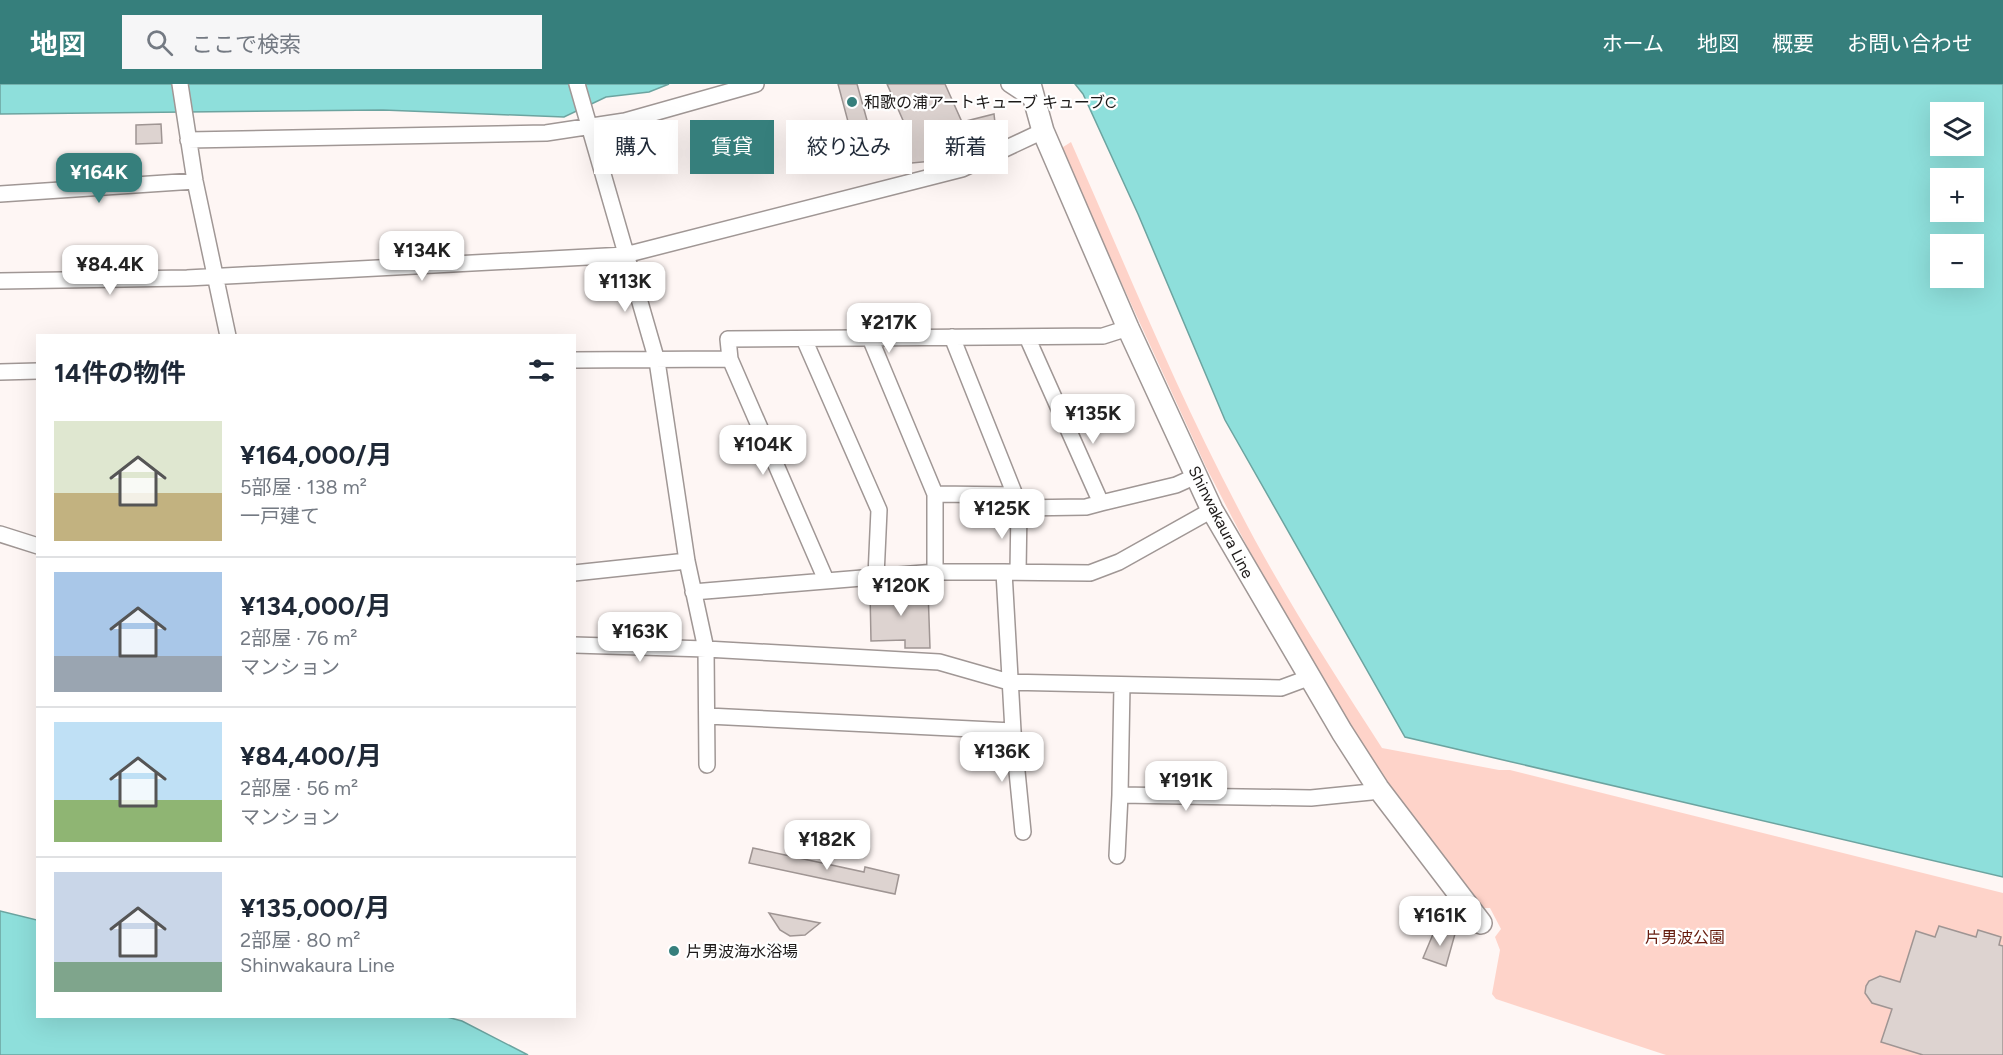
<!DOCTYPE html>
<html lang="ja">
<head>
<meta charset="utf-8">
<style>
	:root { --surface:#fff; --page:#f6f6f7; --text:#1f2937; --muted:#747a83; --line:#e0e1e3; --accent:#367f7c }
	body { margin:0; font-family:Figtree,"Noto Sans JP",sans-serif; background:var(--page); color:var(--text); height:100vh; display:flex; flex-direction:column; font-size:22px; white-space:nowrap }
	* { box-sizing:border-box; margin:0 }
	p { font-size:20px; color:var(--muted) }
	.icon { flex:none; width:33px; height:33px; fill:none; stroke:currentColor; stroke-width:2; stroke-linecap:round; stroke-linejoin:round }
	.map { position:relative; flex:1; overflow:hidden }
	.details { position:absolute; left:36px; top:250px; width:540px; height:684px; display:flex; flex-direction:column; background:var(--surface); border-radius:0px; box-shadow:0 6px 24px #0002 }
	.details>* { flex:none }
	.top-card { position:absolute; left:594px; top:36px; width:570px; height:54px; display:flex; gap:12px }
	.fabs { position:absolute; left:1930px; top:18px; display:grid; gap:12px }
	.fabs a { display:grid; place-items:center; width:54px; height:54px; border-radius:0px; background:var(--surface); box-shadow:0 6px 24px #0002; font-size:30px }
	.price { position:absolute; translate:-50% -51px; padding:0 14px; border-radius:12px; background:#fff; color:#222; font-size:20px; line-height:39px; filter:drop-shadow(0 2px 3px #0008) }
	.price::after { content:''; position:absolute; left:50%; top:36px; width:18px; height:14px; margin-left:-9px; background:inherit; clip-path:polygon(0 0,100% 0,50% 100%) }
	.price.selected { background:var(--accent); color:#fff }
	ul { padding:0; list-style:none }
	li { display:flex; align-items:center; gap:18px; height:150px; padding:0 18px }
	li+li { border-top:2px solid var(--line) }
	li span { display:grid; place-items:center; flex:none; width:168px; height:120px; border-radius:0px; color:#555 }
	li>.icon { margin-inline-start:auto }
	span .icon { width:72px; height:72px; fill:#fffc; stroke-width:1 }
	li b { font-size:26px }
	h2 { display:flex; justify-content:space-between; align-items:center; height:72px; padding:0 18px; font-size:26px }
	.tag { padding:0 21px; border-radius:0px; background:var(--surface); box-shadow:0 6px 24px #0002; font-size:21px; line-height:54px }
	.tag.selected { background:var(--accent); color:#fff }
	header { display:flex; align-items:center; gap:36px; box-sizing:border-box; height:84px; padding:0 30px; background:var(--accent); color:#fff }
	header strong { font-size:28px }
	nav { display:flex; gap:33px; margin-inline-start:auto; font-size:21px }
	.search { width:420px; height:54px; background:var(--page); display:flex; align-items:center; gap:15px; box-sizing:border-box; padding:0 21px; border-radius:0px; color:var(--muted); font-size:22px }
	.map>svg:first-child { display:block }
	.green { fill:#fed3c9 }
	.water { fill:#8edfdb; stroke:#6ca4a0; stroke-width:1.5; fill-rule:evenodd }
	.building { fill:#ddd3d0; stroke:#9f9593; stroke-width:1.5 }
	.lines { fill:none; stroke-linecap:round; stroke-linejoin:round }
	.street-casing { stroke:#a09795; stroke-width:18 }
	.secondary-casing { stroke:#a09795; stroke-width:24 }
	.street { stroke:#fff; stroke-width:15 }
	.secondary { stroke:#fff; stroke-width:21 }
	.poi-dot { fill:#367f7c; stroke:#fff; stroke-width:2 }
	.labels { text-anchor:middle; dominant-baseline:central; stroke-width:4.5; stroke-linejoin:round; paint-order:stroke }
	.poi-label { font-size:16px; fill:#1c1918; stroke:#fff; text-anchor:start }
	.street-label { font-size:16px; fill:#1c1918; stroke:#fff }
	.park-label { font-size:16px; fill:#661b0d; stroke:#fff }
</style>
</head>
<body>
<header>
<strong>地図</strong>
<div class="search"><svg class="icon" aria-label="search" viewBox="0 0 24 24"><circle cx="10" cy="10" r="6"/><path d="M15 15l6 6"/></svg>ここで検索</div>
<nav><a>ホーム</a><a>地図</a><a>概要</a><a>お問い合わせ</a></nav>
</header>
<div class="map">
<svg width="2003" height="971" viewBox="0 0 2003 971">
	<rect width="100%" height="100%" fill="#fef6f4"/>
	<path class="green" d="M 1071,58 C 1125,180 1175,304 1237,422 C 1280,506 1331,585 1382,664 L 1499,686 L 1510,686 L 2003,809 L 2003,971 L 1666,971 L 1496,915 L 1492,910 L 1500,866 L 1495,853 L 1501,845 L 1490,824 L 1484,824 L 1369,674 L 1250,468 L 1206,383 L 1060,65 Z"/>
	<path class="water" d="M 0,0 L 669,0 L 649,8 L 606,13 L 564,33 L 383,26 L 0,30 Z
		M 1075,0 L 2003,0 L 2003,793 L 1405,653 L 1225,336 L 1138,130 L 1083,10 ZM 1974,28 L 1974,62 L 1941,62 L 1941,28 ZM 1974,94 L 1974,128 L 1941,128 L 1941,94 ZM 1941,160 L 1974,160 L 1974,194 L 1941,194 Z
		M 0,827 L 37,836 L 38,933 L 447,933 L 462,937 L 528,971 L 0,971 Z"/>
	<path class="building" d="M 838,0 L 857,0 L 873,58 L 909,50 L 887,0 L 945,0 L 962,38 L 994,30 L 997,57 L 933,77 L 890,81 L 889,73 L 853,86 L 846,63 L 854,60 Z
		M 161,40 L 162,59 L 136,60 L 136,41 Z
		M 904,505 L 928,505 L 930,564 L 905,564 L 905,556 L 871,557 L 870,508 L 904,508 Z
		M 753,764 L 864,788 L 865,783 L 899,791 L 895,810 L 749,779 Z
		M 769,829 L 820,839 L 805,851 L 790,852 L 780,846 Z
		M 1939,842 L 1976,853 L 1978,846 L 2001,853 L 1999,861 L 2003,862 L 2003,971 L 1923,971 L 1881,958 L 1892,925 L 1872,919 L 1865,909 L 1866,902 L 1869,897 L 1880,892 L 1900,898 L 1916,847 L 1935,853 Z
		M 1436,843 L 1455,850 L 1446,882 L 1423,874 Z"/>
	<g class="lines">
		<defs>
			<path id="street" d="M 180,0 L 195,97 L 228,252
				M 577,0 L 657,277 L 687,477 L 706,565 L 939,578 L 1009,598 L 1281,604 L 1308,594
				M 1009,0 L 1033,16
				M 188,56 L 546,49 L 625,37 L 756,0
				M 0,110 L 195,97
				M 0,197 L 187,194 L 625,171 L 962,85 L 1043,47
				M 952,253 L 1015,411
				M 1027,253 L 1101,419 L 1176,401 L 1196,392
				M 870,254 L 935,410 L 1015,411 L 1019,424 L 1086,423 L 1101,419
				M 804,255 L 879,426 L 876,492
				M 730,275 L 826,496
				M 574,276 L 730,275 L 728,255 L 1103,252 L 1128,244
				M 0,288 L 38,287
				M 0,450 L 38,462
				M 1004,488 L 1090,489 L 1119,478 L 1212,426
				M 1018,488 L 1019,424
				M 574,489 L 687,477
				M 693,508 L 935,488 L 935,410
				M 574,561 L 706,565 L 707,681
				M 1122,601 L 1120,711 L 1311,714 L 1371,708 L 1378,704
				M 708,632 L 1013,647 L 1004,488 L 935,488
				M 1013,647 L 1023,748
				M 1117,772 L 1120,711"/>
			<path id="secondary" d="M 1030,0 L 1043,47 L 1128,244 L 1212,426 L 1342,648 L 1378,704 L 1481,839"/>
		</defs>
		<use href="#street" class="street-casing"/>
		<use href="#secondary" class="secondary-casing"/>
		<use href="#street" class="street"/>
		<use href="#secondary" class="secondary"/>
	</g>
	<g class="poi-dot">
		<circle cx="852" cy="18" r="6"/>
		<circle cx="674" cy="867" r="6"/>
	</g>
	<g class="labels">
		<g class="poi-label">
			<text x="864" y="18">和歌の浦アートキューブ キューブC</text>
			<text x="686" y="867">片男波海水浴場</text>
		</g>
		<g class="street-label">
			<text transform="translate(1221 438) rotate(63)">Shinwakaura Line</text>
		</g>
		<g class="park-label">
			<text x="1685" y="853">片男波公園</text>
		</g>
	</g>
</svg>
<div class="fabs">
<a><svg class="icon" aria-label="layers" viewBox="0 0 24 24"><path d="M12 4l9 5-9 5-9-5zM3 14l9 5 9-5"/></svg></a>
<a>+</a>
<a>−</a>
</div>
<b class="price selected" style="left:99px;top:120px">¥164K</b>
<b class="price" style="left:422px;top:198px">¥134K</b>
<b class="price" style="left:110px;top:212px">¥84.4K</b>
<b class="price" style="left:625px;top:229px">¥113K</b>
<b class="price" style="left:889px;top:270px">¥217K</b>
<b class="price" style="left:1093px;top:361px">¥135K</b>
<b class="price" style="left:763px;top:392px">¥104K</b>
<b class="price" style="left:1002px;top:456px">¥125K</b>
<b class="price" style="left:901px;top:533px">¥120K</b>
<b class="price" style="left:640px;top:579px">¥163K</b>
<b class="price" style="left:1002px;top:699px">¥136K</b>
<b class="price" style="left:1186px;top:728px">¥191K</b>
<b class="price" style="left:827px;top:787px">¥182K</b>
<b class="price" style="left:1440px;top:863px">¥161K</b>
<div class="top-card">
<a class="tag">購入</a>
<a class="tag selected">賃貸</a>
<a class="tag">絞り込み</a>
<a class="tag">新着</a>
</div>
<section class="details">
<h2>14件の物件<svg class="icon" aria-label="filters" viewBox="0 0 24 24"><path d="M4 7h16M4 17h16"/><circle cx="9" cy="7" r="2"/><circle cx="15" cy="17" r="2"/></svg></h2>
<ul>
<li><span style="background:linear-gradient(#dfe7d0 60%,#c2b280 0)"><svg class="icon" aria-label="home" viewBox="0 0 24 24"><path d="M3 11l9-7 9 7M6 9v11h12V9"/></svg></span><div><b>¥164,000/月</b><p>5部屋 · 138 m²</p><p>一戸建て</p></div></li>
<li><span style="background:linear-gradient(#a9c7e8 70%,#9aa5b1 0)"><svg class="icon" aria-label="home" viewBox="0 0 24 24"><path d="M3 11l9-7 9 7M6 9v11h12V9"/></svg></span><div><b>¥134,000/月</b><p>2部屋 · 76 m²</p><p>マンション</p></div></li>
<li><span style="background:linear-gradient(#bfe0f5 65%,#8fb573 0)"><svg class="icon" aria-label="home" viewBox="0 0 24 24"><path d="M3 11l9-7 9 7M6 9v11h12V9"/></svg></span><div><b>¥84,400/月</b><p>2部屋 · 56 m²</p><p>マンション</p></div></li>
<li><span style="background:linear-gradient(#c9d6e8 75%,#7fa58c 0)"><svg class="icon" aria-label="home" viewBox="0 0 24 24"><path d="M3 11l9-7 9 7M6 9v11h12V9"/></svg></span><div><b>¥135,000/月</b><p>2部屋 · 80 m²</p><p>Shinwakaura Line</p></div></li>
</ul>
</section>
</div>
</body>
</html>
